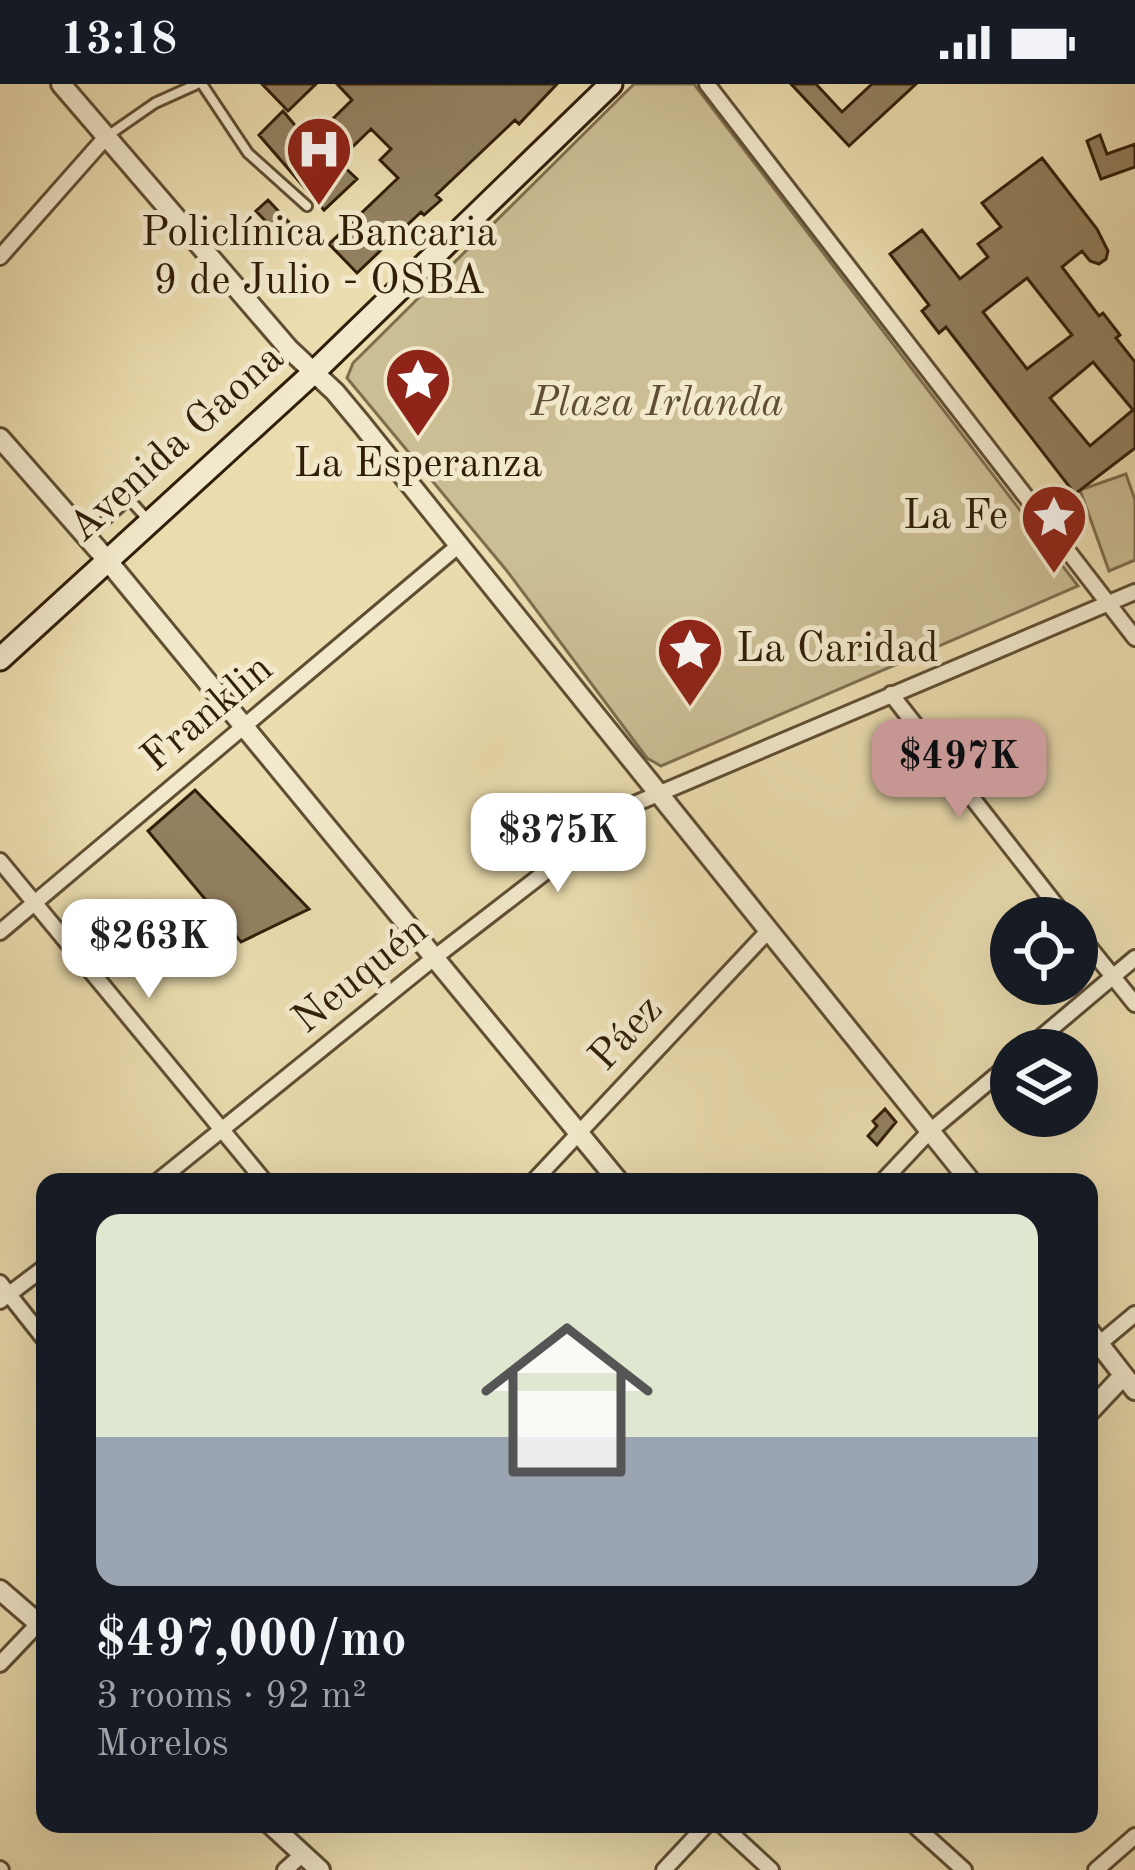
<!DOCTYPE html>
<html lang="en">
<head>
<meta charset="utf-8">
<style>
	:root { --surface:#171b24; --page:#242831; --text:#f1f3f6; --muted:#9ea1a6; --line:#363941; --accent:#c59692 }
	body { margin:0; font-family:"Old Standard TT",serif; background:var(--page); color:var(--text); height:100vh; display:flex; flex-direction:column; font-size:45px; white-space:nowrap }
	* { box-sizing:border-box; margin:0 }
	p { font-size:39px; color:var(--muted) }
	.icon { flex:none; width:66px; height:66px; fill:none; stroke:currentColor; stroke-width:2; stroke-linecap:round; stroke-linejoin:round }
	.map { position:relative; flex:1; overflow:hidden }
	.side { position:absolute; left:36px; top:1089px; width:1062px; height:660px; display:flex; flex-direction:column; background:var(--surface); border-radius:24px; box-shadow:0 12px 48px #0002 }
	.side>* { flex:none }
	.controls { position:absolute; left:990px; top:813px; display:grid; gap:24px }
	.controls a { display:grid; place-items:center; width:108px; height:108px; border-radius:50%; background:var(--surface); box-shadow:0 12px 48px #0002; font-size:60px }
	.price { position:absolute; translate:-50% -102px; padding:0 27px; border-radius:24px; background:#fff; color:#222; font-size:39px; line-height:78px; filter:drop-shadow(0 3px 6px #0008) }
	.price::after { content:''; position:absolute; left:50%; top:72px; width:36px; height:27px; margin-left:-18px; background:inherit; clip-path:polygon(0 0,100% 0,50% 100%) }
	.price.current { background:var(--accent); color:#111 }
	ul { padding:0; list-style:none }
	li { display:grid; align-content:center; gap:24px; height:636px; padding:0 60px }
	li+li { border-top:3px solid var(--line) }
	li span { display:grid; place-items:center; height:372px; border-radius:24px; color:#555 }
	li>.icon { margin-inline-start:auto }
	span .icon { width:216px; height:216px; fill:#fffc; stroke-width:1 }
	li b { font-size:51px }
	.status { display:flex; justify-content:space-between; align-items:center; height:84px; padding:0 60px; background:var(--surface); direction:ltr }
	.status svg { height:33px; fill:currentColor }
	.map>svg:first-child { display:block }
	.green { fill:#cbbd94; stroke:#7e6e4e; stroke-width:3 }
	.building { fill:#928160; stroke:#311e09; stroke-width:3; fill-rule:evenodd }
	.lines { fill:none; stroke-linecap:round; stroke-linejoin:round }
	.service-casing { stroke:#604e33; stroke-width:14 }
	.minor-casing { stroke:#604e33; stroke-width:20 }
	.tertiary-casing { stroke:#604e33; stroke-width:24 }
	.secondary-casing { stroke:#311e09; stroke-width:27 }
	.service { stroke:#f2e9cc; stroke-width:8 }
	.minor { stroke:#f2e9cc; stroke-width:14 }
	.tertiary { stroke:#f2e9cc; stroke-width:18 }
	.secondary { stroke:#f2e9cc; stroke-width:21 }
	.labels { text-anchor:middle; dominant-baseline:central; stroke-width:10; stroke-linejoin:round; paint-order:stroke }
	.poi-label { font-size:42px; fill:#311e09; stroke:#f2e9cc }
	.park-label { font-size:42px; font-style:italic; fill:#5f4e33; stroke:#f2e9cc }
	.street-label { font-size:42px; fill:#311e09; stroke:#f2e9cc }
</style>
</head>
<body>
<div class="status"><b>13:18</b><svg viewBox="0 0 49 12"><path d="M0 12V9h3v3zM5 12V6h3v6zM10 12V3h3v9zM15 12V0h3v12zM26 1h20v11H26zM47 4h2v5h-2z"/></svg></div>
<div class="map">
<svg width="1135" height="1786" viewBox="0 0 1135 1786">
	<rect width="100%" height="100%" fill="#ebddb0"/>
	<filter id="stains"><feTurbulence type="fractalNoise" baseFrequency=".00167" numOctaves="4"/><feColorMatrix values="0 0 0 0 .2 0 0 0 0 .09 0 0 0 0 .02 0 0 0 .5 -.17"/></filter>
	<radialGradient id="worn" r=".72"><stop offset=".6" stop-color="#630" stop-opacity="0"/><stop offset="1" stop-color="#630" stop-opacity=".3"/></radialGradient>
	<path class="green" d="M 634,0 L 694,0 L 1078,502 L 661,682 L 647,674 L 507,487 L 347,294 L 353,279 Z
		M 1126,390 L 1135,416 L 1135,476 L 1109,487 L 1080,406 Z"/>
	<path class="building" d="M 262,0 L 316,0 L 288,27 Z
		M 337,0 L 557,0 L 519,40 L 515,36 L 436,111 L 441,116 L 424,131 L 421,128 L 357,189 L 329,160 L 398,94 L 380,76 L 391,65 L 371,45 L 338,77 L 357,95 L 324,126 L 259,51 L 283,27 L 309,58 L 352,16 Z
		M 791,0 L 816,0 L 842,28 L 872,0 L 916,0 L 849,62 Z
		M 1100,51 L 1107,70 L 1135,60 L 1135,83 L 1101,95 L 1087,57 Z
		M 1042,74 L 1097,145 L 1108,167 L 1106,175 L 1099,180 L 1090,177 L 1082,167 L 1062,183 L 1099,232 L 1103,229 L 1120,251 L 1116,254 L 1135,278 L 1135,364 L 1075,410 L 946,243 L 939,249 L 922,227 L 929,221 L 890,170 L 922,146 L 960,195 L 988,173 L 978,160 L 1001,143 L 982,119 ZM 1027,194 L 1072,251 L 1027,285 L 983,228 ZM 1093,278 L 1133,326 L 1090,362 L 1050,314 Z
		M 268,116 L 299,149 L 287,160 L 256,127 Z
		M 195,706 L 309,825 L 241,858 L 148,747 Z
		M 885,1025 L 896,1038 L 877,1061 L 868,1052 L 877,1042 L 873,1037 Z"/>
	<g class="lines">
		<defs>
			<path id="service" d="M 202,0 L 248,69 L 307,122
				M 106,53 L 155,19 L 197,0
				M 87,453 L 129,415 L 148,436"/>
			<path id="minor" d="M 707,0 L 1135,554
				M 0,173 L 106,53
				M 891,610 L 1066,834
				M 0,777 L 265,1098
				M 0,848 L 458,462
				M 1077,848 L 1135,920
				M 1026,966 L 1135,874
				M 157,1098 L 434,874 L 632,721 L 1135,508
				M 533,1098 L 769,846
				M 882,1098 L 930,1047 L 1011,979
				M 0,1199 L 45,1256
				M 0,1217 L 45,1183
				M 1099,1260 L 1135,1230
				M 0,1580 L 39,1539
				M 721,1740 L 771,1786
				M 913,1740 L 964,1786
				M 0,1785 L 1,1786
				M 285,1786 L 303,1770
				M 664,1786 L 707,1740
				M 1096,1786 L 1135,1752"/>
			<path id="tertiary" d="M 61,0 L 289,265 L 335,308 L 360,338 L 971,1098
				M 0,354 L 107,476 L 619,1098
				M 1089,1247 L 1135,1306
				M 1089,1328 L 1123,1292
				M 0,1506 L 45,1545
				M 270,1740 L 320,1786"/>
			<path id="secondary" d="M 0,575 L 313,289 L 611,0"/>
		</defs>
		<use href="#service" class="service-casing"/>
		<use href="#minor" class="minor-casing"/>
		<use href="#tertiary" class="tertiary-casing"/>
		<use href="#secondary" class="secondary-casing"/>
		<use href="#service" class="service"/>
		<use href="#minor" class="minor"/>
		<use href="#tertiary" class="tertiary"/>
		<use href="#secondary" class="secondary"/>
	</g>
	<defs>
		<symbol id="hospital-pin" viewBox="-11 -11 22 30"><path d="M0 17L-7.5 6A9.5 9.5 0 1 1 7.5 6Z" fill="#8f2418" stroke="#f2e9cc"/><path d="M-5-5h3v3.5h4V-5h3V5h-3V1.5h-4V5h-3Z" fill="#fff"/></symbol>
		<symbol id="sight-pin" viewBox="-11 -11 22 30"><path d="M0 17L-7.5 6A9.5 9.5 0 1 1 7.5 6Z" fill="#8f2418" stroke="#f2e9cc"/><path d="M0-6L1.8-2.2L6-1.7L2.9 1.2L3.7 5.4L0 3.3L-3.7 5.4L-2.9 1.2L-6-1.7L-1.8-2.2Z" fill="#fff"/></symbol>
	</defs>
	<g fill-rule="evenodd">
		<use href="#hospital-pin" x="281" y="27" width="76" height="104"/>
		<use href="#sight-pin" x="380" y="258" width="76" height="104"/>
		<use href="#sight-pin" x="1016" y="395" width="76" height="104"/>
		<use href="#sight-pin" x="652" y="528" width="76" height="104"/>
	</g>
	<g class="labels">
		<g class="poi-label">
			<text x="319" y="150">Policlínica Bancaria<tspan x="319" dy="48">9 de Julio - OSBA</tspan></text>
			<text x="418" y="381">La Esperanza</text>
			<text x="1008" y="433" text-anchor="end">La Fe</text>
			<text x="736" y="566" text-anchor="start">La Caridad</text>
		</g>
		<g class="park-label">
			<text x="657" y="320">Plaza Irlanda</text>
		</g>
		<g class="street-label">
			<text transform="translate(177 360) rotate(-42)">Avenida Gaona</text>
			<text transform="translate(208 630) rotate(-40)">Franklin</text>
			<text transform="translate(361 892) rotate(-39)">Neuquén</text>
			<text transform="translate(627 950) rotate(-47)">Páez</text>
		</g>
	</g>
	<rect width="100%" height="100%" filter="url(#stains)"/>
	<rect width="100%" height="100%" fill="url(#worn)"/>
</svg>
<div class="controls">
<a><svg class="icon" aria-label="locate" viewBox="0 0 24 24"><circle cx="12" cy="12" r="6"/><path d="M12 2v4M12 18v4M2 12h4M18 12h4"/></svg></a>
<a><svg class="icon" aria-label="layers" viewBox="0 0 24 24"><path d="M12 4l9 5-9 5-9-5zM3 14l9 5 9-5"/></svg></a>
</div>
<b class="price current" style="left:959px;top:737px">$497K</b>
<b class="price" style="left:558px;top:811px">$375K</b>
<b class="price" style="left:149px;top:917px">$263K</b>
<section class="side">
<ul>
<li><span style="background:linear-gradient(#dfe7d0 60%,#9aa5b1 0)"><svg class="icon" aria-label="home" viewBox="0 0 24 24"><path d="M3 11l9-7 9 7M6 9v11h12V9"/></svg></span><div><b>$497,000/mo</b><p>3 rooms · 92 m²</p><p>Morelos</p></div></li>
</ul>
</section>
</div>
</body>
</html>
